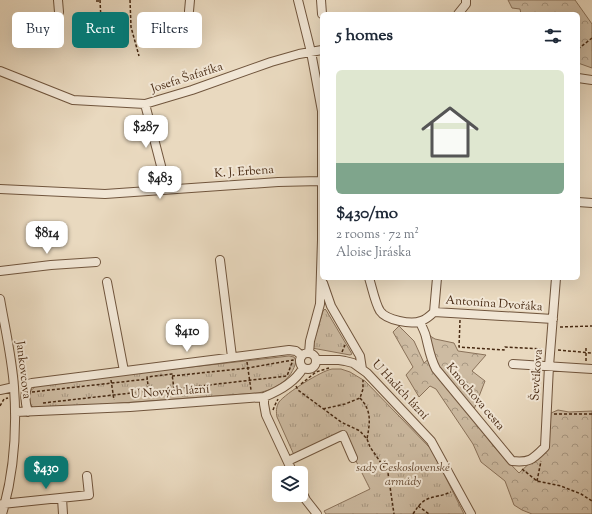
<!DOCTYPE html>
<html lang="en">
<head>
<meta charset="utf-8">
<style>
	:root { --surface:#fff; --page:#f6f6f7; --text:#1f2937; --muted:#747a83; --accent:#0f766e }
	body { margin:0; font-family:"Sorts Mill Goudy",serif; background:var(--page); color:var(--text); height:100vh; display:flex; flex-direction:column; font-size:15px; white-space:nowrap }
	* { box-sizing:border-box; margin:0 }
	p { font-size:13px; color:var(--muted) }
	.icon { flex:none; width:22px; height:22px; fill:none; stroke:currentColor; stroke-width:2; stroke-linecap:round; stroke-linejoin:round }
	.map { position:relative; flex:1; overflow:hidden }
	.drawer { position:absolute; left:320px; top:12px; width:260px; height:268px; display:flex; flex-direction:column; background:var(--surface); border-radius:6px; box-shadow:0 4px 16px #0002 }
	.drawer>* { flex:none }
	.top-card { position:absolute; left:12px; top:12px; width:248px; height:36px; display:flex; gap:8px }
	.controls { position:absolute; left:272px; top:466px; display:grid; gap:8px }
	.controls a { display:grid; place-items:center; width:36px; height:36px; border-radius:6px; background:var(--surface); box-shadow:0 4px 16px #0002; font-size:20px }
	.price { position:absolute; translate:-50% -34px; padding:0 9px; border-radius:8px; background:#fff; color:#222; font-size:13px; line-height:26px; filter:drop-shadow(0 1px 2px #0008) }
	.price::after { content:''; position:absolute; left:50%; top:24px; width:12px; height:9px; margin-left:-6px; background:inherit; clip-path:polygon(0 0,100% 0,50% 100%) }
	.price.current { background:var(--accent); color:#fff }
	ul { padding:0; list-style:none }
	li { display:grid; align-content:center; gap:8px; height:212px; padding:0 16px }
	li span { display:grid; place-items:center; height:124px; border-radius:6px; color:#555 }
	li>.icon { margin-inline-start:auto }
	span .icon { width:72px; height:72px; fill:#fffc; stroke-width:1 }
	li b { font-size:17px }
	h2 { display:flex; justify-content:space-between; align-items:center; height:48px; padding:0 16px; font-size:17px }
	.tag { padding:0 14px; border-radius:6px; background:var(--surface); box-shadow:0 4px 16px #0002; font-size:14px; line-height:36px }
	.tag.current { background:var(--accent); color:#fff }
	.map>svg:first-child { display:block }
	.grass { fill:url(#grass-tufts); stroke:#8a725a }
	.forest { fill:url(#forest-crowns); stroke:#8a725a }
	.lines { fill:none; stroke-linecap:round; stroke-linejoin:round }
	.minor-casing { stroke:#70553d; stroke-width:10 }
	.path { stroke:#472912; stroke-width:1.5; stroke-dasharray:3 2; stroke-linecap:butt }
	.minor { stroke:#f1e6d5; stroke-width:8 }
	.labels { text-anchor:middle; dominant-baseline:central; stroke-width:4; stroke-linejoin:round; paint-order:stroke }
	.street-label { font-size:12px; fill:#472912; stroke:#f1e6d5 }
	.park-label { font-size:12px; font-style:italic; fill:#62462f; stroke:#f1e6d5 }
</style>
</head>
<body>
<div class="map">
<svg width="592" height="514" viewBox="0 0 592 514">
	<defs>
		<pattern id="grass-tufts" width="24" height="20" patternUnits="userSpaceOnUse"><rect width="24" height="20" fill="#cdbba2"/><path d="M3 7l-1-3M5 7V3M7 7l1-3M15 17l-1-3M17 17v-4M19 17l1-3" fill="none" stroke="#a89883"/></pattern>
		<pattern id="forest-crowns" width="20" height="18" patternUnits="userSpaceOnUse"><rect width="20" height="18" fill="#cdbba2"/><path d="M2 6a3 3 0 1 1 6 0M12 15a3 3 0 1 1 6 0" fill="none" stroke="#a89883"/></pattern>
	</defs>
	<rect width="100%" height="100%" fill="#e9d9bf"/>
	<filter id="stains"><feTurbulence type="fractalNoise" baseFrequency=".005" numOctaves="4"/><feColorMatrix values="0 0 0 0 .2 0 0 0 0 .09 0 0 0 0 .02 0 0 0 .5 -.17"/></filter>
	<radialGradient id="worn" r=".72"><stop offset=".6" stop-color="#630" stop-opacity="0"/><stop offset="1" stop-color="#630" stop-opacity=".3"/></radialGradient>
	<path class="grass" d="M 325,309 L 326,310 L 352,354 L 350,355 L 312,348 L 323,311 Z
		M 289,356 L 294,357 L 296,361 C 292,380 276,389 258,393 L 39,409 L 35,409 L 29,403 L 29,392 L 36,386 L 41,384 Z
		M 332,369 L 341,369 L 350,372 L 365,381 L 432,450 L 464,514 L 326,514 L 324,511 L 370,489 L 342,433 L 294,455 L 277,417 C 276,412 276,407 279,402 C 286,393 321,371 332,369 Z"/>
	<path class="forest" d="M 508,0 L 575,0 L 592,24 L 592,68 L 578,63 L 578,14 L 521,14 L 520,9 L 512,8 Z
		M 399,326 L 414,341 L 424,363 L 432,356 L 427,334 L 435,339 L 454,343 L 458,351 L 486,355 L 472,371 L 485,381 L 471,417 L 495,448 L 519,473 L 535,458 L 548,449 L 551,413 L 558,410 L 569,412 L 592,411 L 592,514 L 532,514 L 522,510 L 514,505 L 505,481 L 481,462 L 473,444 L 436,389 L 430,386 L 419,397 L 406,375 L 413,367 L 393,332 Z"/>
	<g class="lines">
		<defs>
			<path id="minor" d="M 58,0 L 59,12
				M 298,0 L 311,52 L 322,111 L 322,240 L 320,304 L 310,341 L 309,353
				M 321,0 L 322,14
				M 189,11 L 190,0
				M 458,14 L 466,4 L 466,0
				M 0,71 L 73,100 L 145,104 L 192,90 L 271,62 L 299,54 L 322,50
				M 578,78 L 592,80
				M 145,104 L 167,189
				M 0,189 L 105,194 L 278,182 L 321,181
				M 578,202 L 592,203
				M 220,260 L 232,357
				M 0,271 L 51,265 L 96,262
				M 369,278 C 372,287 375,303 380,311 C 386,320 411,325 421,321 C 427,319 430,316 434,312
				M 107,282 L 124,371
				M 323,283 L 331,306 L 360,356 L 362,369
				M 0,299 C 5,328 12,358 14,387 C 17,429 14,473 2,514
				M 434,312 L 553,319
				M 434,312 L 437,278
				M 420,322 C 422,327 425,332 426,337 C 429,349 430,358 436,369 L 512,461 C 530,463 533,459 545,447 L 549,366 L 556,278
				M300 361a8 8 0 1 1 16 0a8 8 0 1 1-16 0Z
				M 316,360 L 339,360 L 345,361 L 353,363 L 367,373 L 431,441 L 471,514
				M 513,364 L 592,369
				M 0,390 L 14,387
				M 264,397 L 264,404 L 266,415 L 293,473
				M 16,412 L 130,407 L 264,397 C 279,391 295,382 303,368
				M 28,412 C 25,402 24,394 28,384 L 32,383 L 289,350 L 296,351 L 302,356
				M 288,461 L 343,435 L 353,458
				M 301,490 L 306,500 L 317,514
				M 62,498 L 63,514
				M 2,504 L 89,495 L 87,476"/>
		</defs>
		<use href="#minor" class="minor-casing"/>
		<path class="path" d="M 100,0 L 101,20 L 111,20
			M 130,0 L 131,27 L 139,56
			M 96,1 L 100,1
			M 126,19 L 131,19
			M 578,49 L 592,38
			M 460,320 L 459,347 L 504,350 L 505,347 L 542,349
			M 560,327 L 592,326
			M 558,350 L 592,353
			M 342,352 L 345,345
			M 586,361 L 586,348
			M 247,362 L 251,390
			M 172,376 L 248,368 L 293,360 L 287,376 L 174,389 L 174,391 L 149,394 L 147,377 L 172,374 L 174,389
			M 111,380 L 114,400
			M 301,384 L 316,372 L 329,368
			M 296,386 L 298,390 L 341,422 L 360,431 L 367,439 L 370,447 L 388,473 L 394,514
			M 32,392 L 148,379
			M 360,398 C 372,411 370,422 367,439
			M 43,403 L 149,391
			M 0,406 L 4,399 L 8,398
			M 323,409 L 345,404 L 360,398 L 363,389 L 363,380
			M 273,410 L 275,405 L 278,399
			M 554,414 L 592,414
			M 522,469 L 537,481 L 561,486 L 581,494 L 592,501
			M 301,473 L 308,486
			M 537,481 L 541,461
			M 418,506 L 429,514
			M 413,514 C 426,493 432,500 451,492"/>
		<use href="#minor" class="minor"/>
	</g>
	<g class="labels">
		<g class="street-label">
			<text transform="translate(187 78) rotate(-18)">Josefa Šafaříka</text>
			<text transform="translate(244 172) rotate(-4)">K. J. Erbena</text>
			<text transform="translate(494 304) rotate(4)">Antonína Dvořáka</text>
			<text transform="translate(23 370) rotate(83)">Jankovcova</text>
			<text transform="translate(537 375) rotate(-86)">Ševčíkova</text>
			<text transform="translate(400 390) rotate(47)">U Hadích lázní</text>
			<text transform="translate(170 392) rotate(-4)">U Nových lázní</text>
			<text transform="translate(475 397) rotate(50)">Kmochova cesta</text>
		</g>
		<g class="park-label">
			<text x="403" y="468">sady Československé<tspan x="403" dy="14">armády</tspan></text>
		</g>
	</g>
	<rect width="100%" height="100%" filter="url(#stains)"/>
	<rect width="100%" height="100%" fill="url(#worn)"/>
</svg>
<div class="controls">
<a><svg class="icon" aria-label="layers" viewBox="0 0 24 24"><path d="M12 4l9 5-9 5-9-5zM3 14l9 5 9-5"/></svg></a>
</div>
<b class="price" style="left:146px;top:149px">$287</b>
<b class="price" style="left:160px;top:200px">$483</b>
<b class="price" style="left:47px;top:255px">$814</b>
<b class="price" style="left:187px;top:353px">$410</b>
<b class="price current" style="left:46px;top:490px">$430</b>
<div class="top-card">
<a class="tag">Buy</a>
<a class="tag current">Rent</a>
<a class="tag">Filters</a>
</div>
<section class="drawer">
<h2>5 homes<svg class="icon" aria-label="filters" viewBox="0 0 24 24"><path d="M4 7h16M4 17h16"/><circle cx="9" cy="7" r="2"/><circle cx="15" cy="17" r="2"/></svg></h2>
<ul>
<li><span style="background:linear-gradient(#dfe7d0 75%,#7fa58c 0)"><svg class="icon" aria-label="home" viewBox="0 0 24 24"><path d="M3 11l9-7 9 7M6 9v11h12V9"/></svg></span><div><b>$430/mo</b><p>2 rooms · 72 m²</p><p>Aloise Jiráska</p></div></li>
</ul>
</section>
</div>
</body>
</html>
